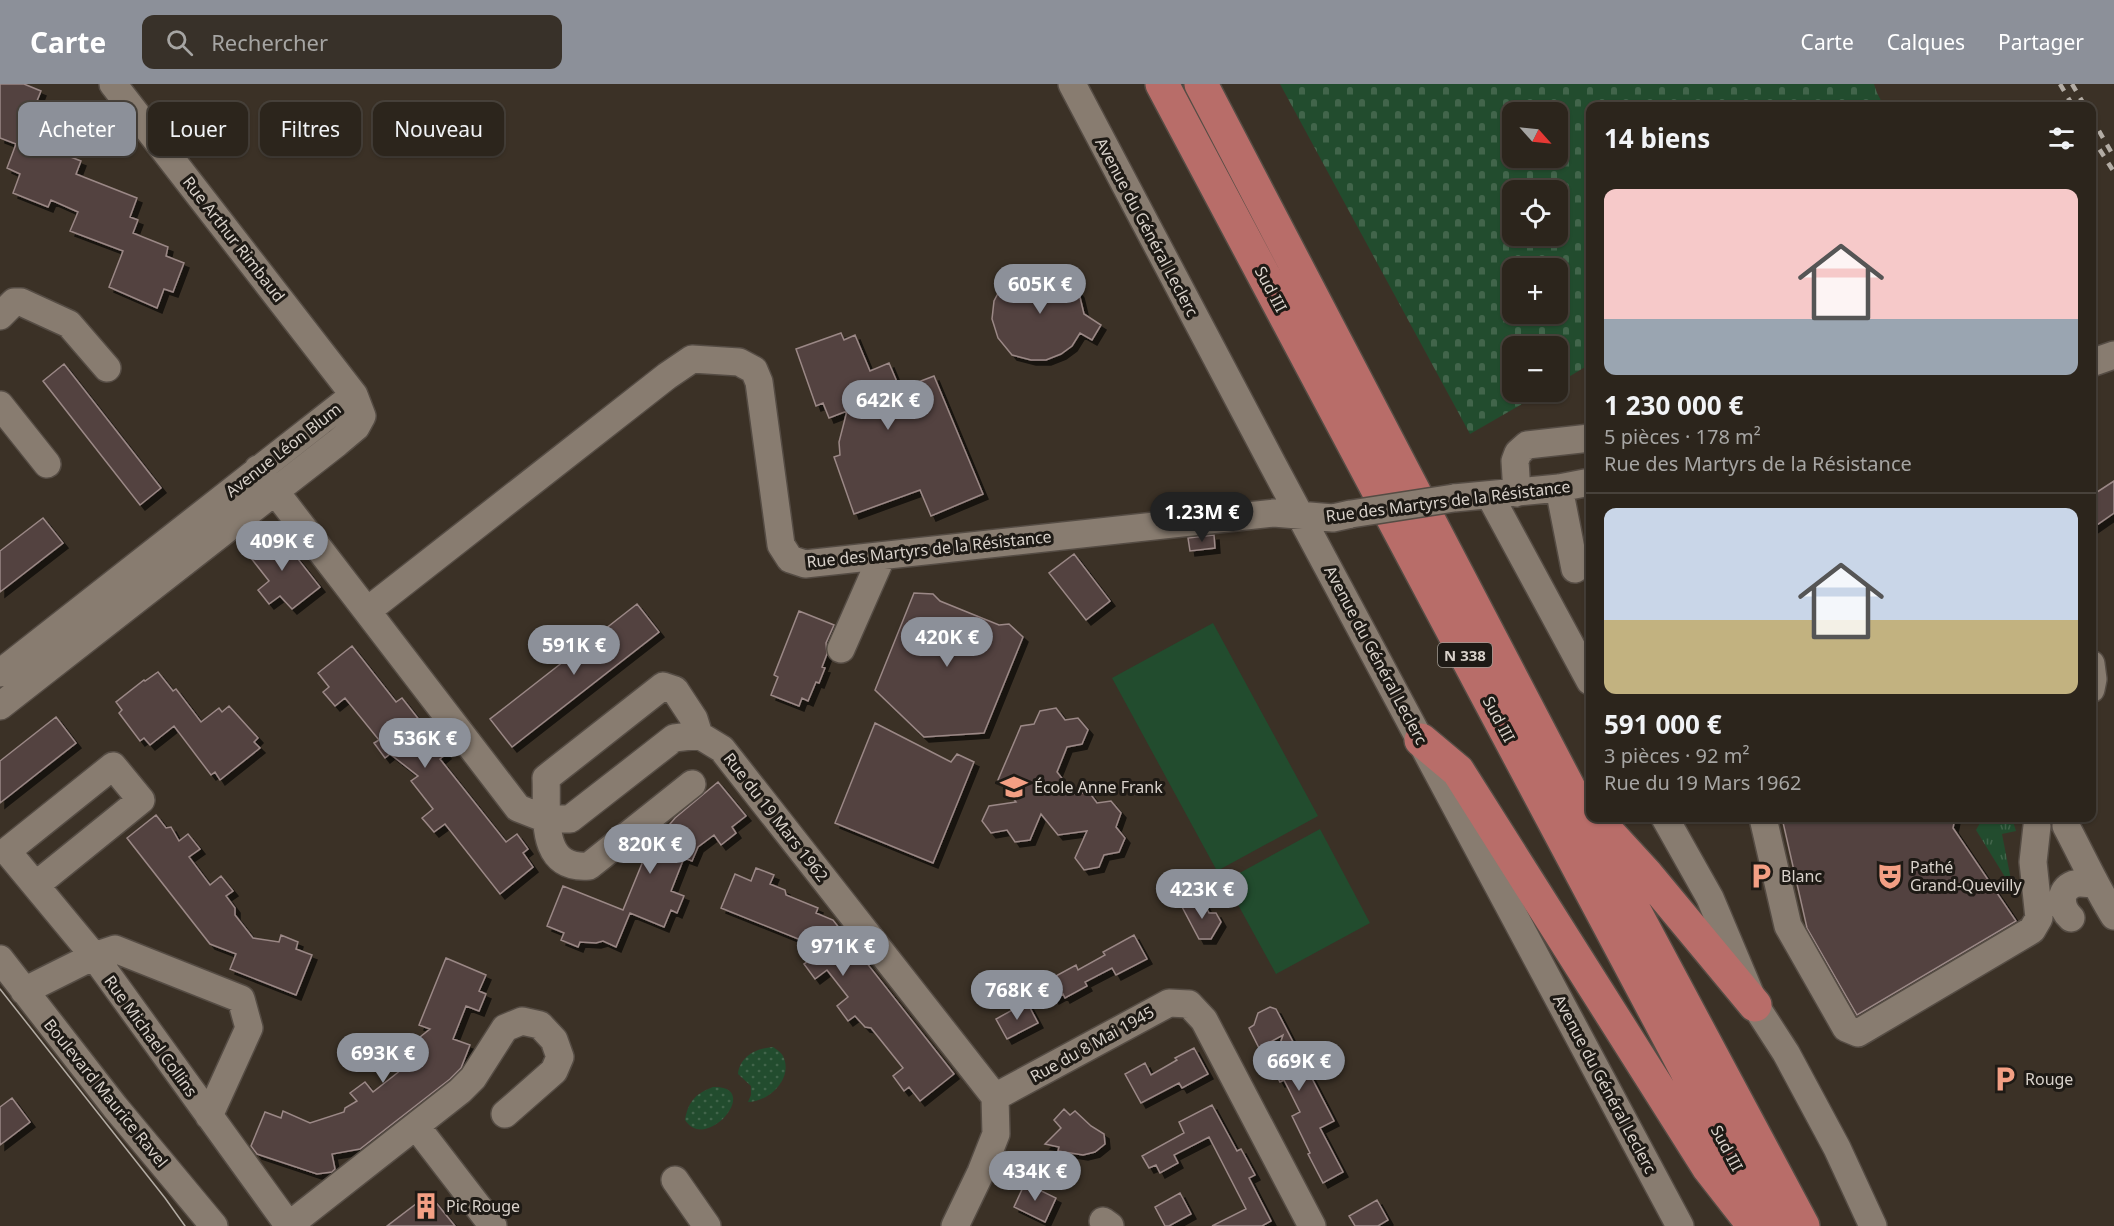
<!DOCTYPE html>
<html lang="fr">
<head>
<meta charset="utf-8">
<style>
	:root { --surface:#2c251c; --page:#383129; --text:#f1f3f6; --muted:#a6a5a3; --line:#48423b; --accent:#8c9099 }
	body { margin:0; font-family:"Noto Sans",sans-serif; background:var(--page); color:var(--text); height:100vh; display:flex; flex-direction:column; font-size:22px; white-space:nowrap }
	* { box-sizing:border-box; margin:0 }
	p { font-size:20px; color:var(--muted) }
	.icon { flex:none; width:33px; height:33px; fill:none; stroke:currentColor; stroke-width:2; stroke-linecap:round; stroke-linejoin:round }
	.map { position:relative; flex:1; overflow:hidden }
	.sheet { position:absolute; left:1586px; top:18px; width:510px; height:720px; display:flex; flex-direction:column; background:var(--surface); border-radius:12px; box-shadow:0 2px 4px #0004,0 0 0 2px var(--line) }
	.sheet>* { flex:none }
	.banner { position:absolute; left:18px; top:18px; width:570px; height:54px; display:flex; gap:12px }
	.needle { width:39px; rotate:117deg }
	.fabs { position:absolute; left:1502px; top:18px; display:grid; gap:12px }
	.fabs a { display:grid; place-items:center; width:66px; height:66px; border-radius:12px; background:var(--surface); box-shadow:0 2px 4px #0004,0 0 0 2px var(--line); font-size:30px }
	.price { position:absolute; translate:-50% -51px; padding:0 14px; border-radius:21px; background:var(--accent); color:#fff; font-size:20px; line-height:39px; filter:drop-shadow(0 2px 3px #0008) }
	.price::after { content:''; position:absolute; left:50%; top:36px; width:18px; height:14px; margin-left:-9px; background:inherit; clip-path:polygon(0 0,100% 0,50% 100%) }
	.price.on { background:#222; color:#fff }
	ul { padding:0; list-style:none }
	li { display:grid; align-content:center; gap:12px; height:318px; padding:0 18px }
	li+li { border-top:2px solid var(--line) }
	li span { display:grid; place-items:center; height:186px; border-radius:12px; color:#555 }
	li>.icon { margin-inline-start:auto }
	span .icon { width:108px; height:108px; fill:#fffc; stroke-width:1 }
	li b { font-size:26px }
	h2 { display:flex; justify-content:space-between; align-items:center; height:72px; padding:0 18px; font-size:26px }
	.tag { padding:0 21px; border-radius:12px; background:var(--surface); box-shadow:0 2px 4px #0004,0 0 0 2px var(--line); font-size:21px; line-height:54px }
	.tag.on { background:var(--accent); color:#fff }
	header { display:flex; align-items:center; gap:36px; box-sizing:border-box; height:84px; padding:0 30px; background:var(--accent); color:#fff }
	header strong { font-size:28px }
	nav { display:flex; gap:33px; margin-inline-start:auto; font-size:21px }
	.search { width:420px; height:54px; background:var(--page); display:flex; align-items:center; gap:15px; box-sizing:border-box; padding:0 21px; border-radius:12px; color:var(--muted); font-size:22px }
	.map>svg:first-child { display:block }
	.grass { fill:url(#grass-tufts) }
	.cemetery { fill:url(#cemetery-stones); fill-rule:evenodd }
	.park { fill:url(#park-dots) }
	.garden { fill:#224c2e }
	.building { fill:#534341; stroke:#9b8886; stroke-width:1.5; filter:url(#shadow) }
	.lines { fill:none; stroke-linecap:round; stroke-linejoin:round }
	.minor-casing { stroke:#554c44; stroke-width:30 }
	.highway-casing { stroke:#554c44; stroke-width:36 }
	.minor { stroke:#887c70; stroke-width:27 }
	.highway { stroke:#b86d69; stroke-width:33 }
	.tram { stroke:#b3aca4; stroke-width:1.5 }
	.rail { stroke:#b3aca4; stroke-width:4.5; stroke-dasharray:8 8; stroke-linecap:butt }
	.minor-bridge-casing { stroke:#554c44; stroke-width:30; stroke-linecap:butt }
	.minor-bridge { stroke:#887c70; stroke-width:27 }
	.labels { text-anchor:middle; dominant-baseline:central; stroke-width:6; stroke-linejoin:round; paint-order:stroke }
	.shield { fill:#1e1a15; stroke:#a19b94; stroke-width:1.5 }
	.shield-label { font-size:15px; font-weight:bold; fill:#d9d2cb }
	.street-label { font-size:16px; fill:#d9d2cb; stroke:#1e1a15 }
	.poi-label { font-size:16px; fill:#d9d2cb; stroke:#1e1a15; text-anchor:start }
</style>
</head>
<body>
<header>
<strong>Carte</strong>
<div class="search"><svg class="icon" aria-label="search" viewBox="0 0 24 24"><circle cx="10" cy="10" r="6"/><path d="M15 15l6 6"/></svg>Rechercher</div>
<nav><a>Carte</a><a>Calques</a><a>Partager</a></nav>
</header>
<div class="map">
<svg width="2114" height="1142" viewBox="0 0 2114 1142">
	<defs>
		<pattern id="grass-tufts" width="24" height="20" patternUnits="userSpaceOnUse" patternTransform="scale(1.5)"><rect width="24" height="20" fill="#224c2e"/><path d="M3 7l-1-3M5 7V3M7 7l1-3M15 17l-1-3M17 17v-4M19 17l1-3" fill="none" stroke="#42654b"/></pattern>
		<pattern id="cemetery-stones" width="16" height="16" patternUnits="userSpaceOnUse" patternTransform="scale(1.5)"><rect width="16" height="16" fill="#224c2e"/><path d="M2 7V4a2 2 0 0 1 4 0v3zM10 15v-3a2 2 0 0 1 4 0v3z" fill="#42654b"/></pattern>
		<pattern id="park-dots" width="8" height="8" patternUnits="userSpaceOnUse" patternTransform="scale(1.5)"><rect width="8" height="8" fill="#224c2e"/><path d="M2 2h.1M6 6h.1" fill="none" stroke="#42654b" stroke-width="1.8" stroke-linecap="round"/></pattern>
		<filter id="shadow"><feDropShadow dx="5" dy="5" stdDeviation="0" flood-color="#0009"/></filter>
	</defs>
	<rect width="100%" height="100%" fill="#3b3126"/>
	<path class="grass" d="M 2001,734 L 2012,734 L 2016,747 L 2002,750 L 2013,806 L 1976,746 L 1980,739 Z"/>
	<path class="cemetery" d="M 1280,0 L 1874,0 L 1877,9 L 1884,22 L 1590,22 L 1590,280 L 1557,300 L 1557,262 L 1512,262 L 1512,308 L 1543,308 L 1470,350 ZM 1512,28 L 1557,28 L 1557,74 L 1512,74 ZM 1512,106 L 1557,106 L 1557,152 L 1512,152 ZM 1512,184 L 1557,184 L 1557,230 L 1512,230 Z"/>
	<path class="park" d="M 773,963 C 776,965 781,968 783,972 C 794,994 769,1018 748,1018 L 751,1011 L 751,1002 L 738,990 C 740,972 757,964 773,963 Z
		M 713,1003 C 763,1001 707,1070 685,1036 C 688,1018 696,1009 713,1003 Z"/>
	<path class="garden" d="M 1213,539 L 1318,732 L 1217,787 L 1112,594 Z
		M 1320,745 L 1370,839 L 1276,890 L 1225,797 Z"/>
	<path class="building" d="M 0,0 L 24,0 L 41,7 L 22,54 L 81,77 L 76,90 L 137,114 L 130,133 L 138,136 L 133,149 L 168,163 L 166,172 L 184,179 L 173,208 L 164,205 L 157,224 L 109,203 L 123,167 L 70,147 L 78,128 L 51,116 L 48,123 L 13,109 L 20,90 L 7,84 L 16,60 L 0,54 Z
		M 1042,184 L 1053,187 L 1068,195 L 1079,209 L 1084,230 L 1101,241 L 1092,256 L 1080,249 L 1072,262 L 1061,270 L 1046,276 L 1031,276 L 1012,271 L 998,254 L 992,235 L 994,217 L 1003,200 L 1016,189 L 1026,185 Z
		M 841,249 L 844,256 L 855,251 L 870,287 L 889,279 L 900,305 L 934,292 L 983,410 L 931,432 L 920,406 L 854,430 L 834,373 L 840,371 L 839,358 L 847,327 L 829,334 L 823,319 L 816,322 L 796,265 Z
		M 64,280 L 161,404 L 140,421 L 43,297 Z
		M 2114,397 L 2114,429 L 2091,445 L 2091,412 Z
		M 43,434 L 63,459 L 0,508 L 0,467 Z
		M 276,447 L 320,503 L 292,525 L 280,512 L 269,520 L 258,506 L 269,497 L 247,469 Z
		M 1214,451 L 1215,464 L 1190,467 L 1188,454 Z
		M 1074,470 L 1110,517 L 1086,536 L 1049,489 Z
		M 914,509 L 933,510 L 940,517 L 999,541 L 1009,540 L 1023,553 L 984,649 L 924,653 L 875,606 Z
		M 637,520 L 659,548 L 512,663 L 490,635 Z
		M 799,527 L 834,541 L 826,559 L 827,570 L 822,583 L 825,584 L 819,599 L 816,598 L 808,617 L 802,614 L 799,622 L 771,611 L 778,593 L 774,591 Z
		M 352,562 L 396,618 L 402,614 L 446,670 L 440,675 L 506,758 L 517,750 L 528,765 L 523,769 L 533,783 L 500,810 L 445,740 L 434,748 L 422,734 L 433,725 L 411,697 L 418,692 L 390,670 L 385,674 L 374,659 L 379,656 L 345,614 L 335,622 L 323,608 L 329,603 L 318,589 Z
		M 158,588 L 173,607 L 176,605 L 201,638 L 219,624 L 222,628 L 229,622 L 258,654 L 254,658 L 260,664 L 220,696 L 215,688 L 211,691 L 174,642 L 150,661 L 144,654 L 140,657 L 119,629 L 122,626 L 116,618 L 144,596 L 145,597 Z
		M 1056,624 L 1065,636 L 1078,634 L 1088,646 L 1082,660 L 1067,663 L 1057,688 L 1074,710 L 1089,708 L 1097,719 L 1111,717 L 1121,729 L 1116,743 L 1125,754 L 1119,768 L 1104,771 L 1099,783 L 1084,786 L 1075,774 L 1087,747 L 1058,751 L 1041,730 L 1030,756 L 1015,758 L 1007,746 L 991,749 L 982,737 L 989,722 L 1016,718 L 998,696 L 1021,642 L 1034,640 L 1040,627 Z
		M 56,633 L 76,659 L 0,719 L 0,677 Z
		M 875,639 L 951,678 L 957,670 L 974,678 L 933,779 L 835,739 Z
		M 718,698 L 746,732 L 732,743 L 736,749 L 721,761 L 714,751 L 698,763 L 692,777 L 684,774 L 671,807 L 684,812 L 677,829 L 671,826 L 664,843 L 630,829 L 616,863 L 603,857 L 596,859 L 580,858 L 578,863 L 561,856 L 564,849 L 547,842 L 563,802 L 623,826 L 650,760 L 658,763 L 665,746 L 675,734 Z
		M 156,731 L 166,744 L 171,743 L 179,757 L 188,750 L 200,765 L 189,773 L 210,801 L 221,792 L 233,807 L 226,812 L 235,824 L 235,831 L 253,854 L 279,858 L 281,851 L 298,858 L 296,865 L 312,871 L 296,911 L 230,885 L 236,870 L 210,860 L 127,754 Z
		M 1782,734 L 1955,734 L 1953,744 L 2016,837 L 1857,931 L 1807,844 Z
		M 756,784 L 774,791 L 770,800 L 785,806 L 786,811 L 818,824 L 816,829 L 833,836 L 954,990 L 920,1017 L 909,1003 L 904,1007 L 893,992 L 903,984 L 871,944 L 865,943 L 855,932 L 848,937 L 837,922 L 848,913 L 827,886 L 815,895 L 804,880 L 811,875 L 803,863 L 801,856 L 721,824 L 735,790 L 751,797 Z
		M 1180,819 L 1204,819 L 1209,829 L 1216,829 L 1221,838 L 1211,855 L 1199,855 Z
		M 1134,851 L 1147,875 L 1116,891 L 1112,884 L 1085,898 L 1087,902 L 1065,914 L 1063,910 L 1054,915 L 1048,903 L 1057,897 L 1054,893 L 1076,881 L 1078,886 L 1105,871 L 1103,868 Z
		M 446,874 L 486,891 L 479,907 L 486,910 L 479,927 L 466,922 L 453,955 L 470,961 L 461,984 L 450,995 L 360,1065 L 332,1070 L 335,1085 L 332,1088 L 317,1090 L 257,1070 L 251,1062 L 265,1028 L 281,1034 L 283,1027 L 310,1039 L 344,1028 L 345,1024 L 357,1017 L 350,1009 L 365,998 L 373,1008 L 401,986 L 392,975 L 430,945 L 419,941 Z
		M 1027,918 L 1038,939 L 1007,955 L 996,935 Z
		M 1270,923 L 1276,925 L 1334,1037 L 1320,1044 L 1343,1088 L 1323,1099 L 1308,1070 L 1310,1069 L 1292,1032 L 1300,1028 L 1284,996 L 1280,998 L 1272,984 L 1283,951 L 1259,964 L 1249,944 L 1254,941 L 1258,929 Z
		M 1194,964 L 1208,990 L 1182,1004 L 1179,999 L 1141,1019 L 1125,990 L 1145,979 L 1151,991 L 1177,976 L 1175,974 Z
		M 12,1014 L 30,1038 L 0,1061 L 0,1023 Z
		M 1212,1021 L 1237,1067 L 1241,1065 L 1255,1091 L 1249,1094 L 1271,1137 L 1262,1142 L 1212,1142 L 1246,1125 L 1209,1053 L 1174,1071 L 1178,1079 L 1160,1089 L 1156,1081 L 1149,1084 L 1142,1072 L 1184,1049 L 1179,1038 Z
		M 1064,1025 L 1070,1031 L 1075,1027 L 1091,1042 L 1104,1050 L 1105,1060 L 1095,1068 L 1083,1071 L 1058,1067 L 1059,1063 L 1045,1060 L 1061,1044 L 1054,1036 Z
		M 1025,1099 L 1056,1114 L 1045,1138 L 1014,1123 Z
		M 1180,1109 L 1191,1130 L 1169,1142 L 1165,1142 L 1155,1123 Z
		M 429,1110 L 455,1142 L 387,1142 Z
		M 1377,1116 L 1388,1136 L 1378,1142 L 1355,1142 L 1349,1132 Z"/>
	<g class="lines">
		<defs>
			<path id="minor" d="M 1072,0 L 1272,379 L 1680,1142
				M 0,232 L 14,218 L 21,218 L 69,240 L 107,284
				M 2091,279 L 2114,271
				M 0,321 L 47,380
				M 258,385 L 518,724 L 546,735 L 570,735 L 674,654 L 699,651 L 722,665 L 995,1013
				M 1559,404 L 1575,485
				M 1517,409 L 1515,377 L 1518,369 L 1527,361 L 1590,354
				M 1490,412 L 1590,597
				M 1454,414 L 1559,404 L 1590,398
				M 367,527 L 667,292 L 692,275 L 739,278 L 754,286 L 759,298 L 781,461 L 790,475 L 805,480 L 1274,429 L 1333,434 L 1351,430
				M 841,565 L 882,472
				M 2091,580 L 2093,595 L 2091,605
				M 0,589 L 354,311
				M 0,622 L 337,359 L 356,343 L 362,332 L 354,311 L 113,0
				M 692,700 L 589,782 C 537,786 548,728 546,694 L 663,602 L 675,606 L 694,635 L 699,651
				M 1665,734 L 1710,814 L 1755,921 L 1786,969 L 1837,1064 L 1873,1142
				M 1763,734 L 1788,842 L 1846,944 L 1858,949 L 2032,846 L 2039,834 L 2033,778 L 2037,742
				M 2066,742 C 2082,772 2096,803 2114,832
				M 36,801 L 141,716 L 113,682 L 7,767 L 94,872 L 289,1142
				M 2071,834 C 2061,825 2057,806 2074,800 C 2080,798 2088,800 2095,800
				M 0,875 L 115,1023 L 214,1142
				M 24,907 L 94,872 L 115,865 L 241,915 L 249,944 L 209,1032
				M 995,1013 L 1169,919 L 1189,920 L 1204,936 L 1312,1142
				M 416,1042 L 493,1142
				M 675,1096 L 707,1142
				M 1103,1137 L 1110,1142
				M 288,1142 L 460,1007 L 473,994 L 505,944 L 522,937 L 540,941 L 554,956 L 560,973 L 554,987 L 505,1030
				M 955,1142 L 981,1088 L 996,1050 L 995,1013"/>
			<path id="highway" d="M 1162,0 L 1769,1142
				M 1201,0 L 1572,710 L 1803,1142
				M 1421,656 L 1458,687 L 1708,1083 L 1747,1133
				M 1602,742 L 1647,791 L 1755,921"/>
		</defs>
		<use href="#minor" class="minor-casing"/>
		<use href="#highway" class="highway-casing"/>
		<use href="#minor" class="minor"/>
		<use href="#highway" class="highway"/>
		<path class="tram" d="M 0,905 L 165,1114 L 185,1142"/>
		<path class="rail" d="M 2060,0 L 2073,22
			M 2072,0 L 2085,22
			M 2091,33 L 2114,73
			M 2091,52 L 2114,88"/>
		<defs>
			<path id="minor-bridge" d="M 1351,430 L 1454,414"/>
		</defs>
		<use href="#minor-bridge" class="minor-bridge-casing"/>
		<use href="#minor-bridge" class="minor-bridge"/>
	</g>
	<defs>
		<symbol id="school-bare" viewBox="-9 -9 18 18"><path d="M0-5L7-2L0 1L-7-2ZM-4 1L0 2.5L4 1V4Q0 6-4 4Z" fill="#f39f84" stroke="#1e1a15" stroke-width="2.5" paint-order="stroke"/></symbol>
		<symbol id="parking-bare" viewBox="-9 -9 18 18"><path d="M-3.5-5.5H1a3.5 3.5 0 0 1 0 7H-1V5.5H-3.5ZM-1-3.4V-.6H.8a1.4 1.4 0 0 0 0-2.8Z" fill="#f39f84" stroke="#1e1a15" stroke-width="2.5" paint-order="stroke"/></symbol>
		<symbol id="theatre-bare" viewBox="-9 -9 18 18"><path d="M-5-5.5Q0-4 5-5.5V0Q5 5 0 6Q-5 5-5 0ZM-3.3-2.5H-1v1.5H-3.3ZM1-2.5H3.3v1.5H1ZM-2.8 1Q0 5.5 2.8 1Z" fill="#f39f84" stroke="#1e1a15" stroke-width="2.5" paint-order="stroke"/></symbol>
		<symbol id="building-bare" viewBox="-9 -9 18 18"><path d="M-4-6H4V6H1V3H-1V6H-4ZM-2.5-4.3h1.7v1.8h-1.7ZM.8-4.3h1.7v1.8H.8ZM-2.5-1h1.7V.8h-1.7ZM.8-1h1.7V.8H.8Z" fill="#f39f84" stroke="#1e1a15" stroke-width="2.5" paint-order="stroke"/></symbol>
	</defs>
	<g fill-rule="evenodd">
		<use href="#school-bare" x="995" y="684" width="38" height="38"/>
		<use href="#parking-bare" x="1742" y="773" width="38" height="38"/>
		<use href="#theatre-bare" x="1871" y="773" width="38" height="38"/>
		<use href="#parking-bare" x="1986" y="976" width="38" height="38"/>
		<use href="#building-bare" x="407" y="1103" width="38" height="38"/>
	</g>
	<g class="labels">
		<rect class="shield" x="1438" y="559" width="54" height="24" rx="4.5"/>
		<g class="shield-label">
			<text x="1465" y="571">N 338</text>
		</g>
		<g class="street-label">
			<text transform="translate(1147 143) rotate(62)">Avenue du Général Leclerc</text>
			<text transform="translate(234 155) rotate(52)">Rue Arthur Rimbaud</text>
			<text transform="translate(1271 205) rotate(62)">Sud III</text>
			<text transform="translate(283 366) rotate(-38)">Avenue Léon Blum</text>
			<text transform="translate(1448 417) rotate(-7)">Rue des Martyrs de la Résistance</text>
			<text transform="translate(929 465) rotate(-6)">Rue des Martyrs de la Résistance</text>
			<text transform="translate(1376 571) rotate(62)">Avenue du Général Leclerc</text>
			<text transform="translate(1499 635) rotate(62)">Sud III</text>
			<text transform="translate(776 733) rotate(52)">Rue du 19 Mars 1962</text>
			<text transform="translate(151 952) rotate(54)">Rue Michael Collins</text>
			<text transform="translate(1092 960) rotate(-29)">Rue du 8 Mai 1945</text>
			<text transform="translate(1605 1000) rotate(62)">Avenue du Général Leclerc</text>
			<text transform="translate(106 1009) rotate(51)">Boulevard Maurice Ravel</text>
			<text transform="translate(1727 1064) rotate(62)">Sud III</text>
		</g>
		<g class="poi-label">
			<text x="1034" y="703">École Anne Frank</text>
			<text x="1910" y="783">Pathé<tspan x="1910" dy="18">Grand-Quevilly</tspan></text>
			<text x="1781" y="792">Blanc</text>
			<text x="2025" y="995">Rouge</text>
			<text x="446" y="1122">Pic Rouge</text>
		</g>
	</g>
</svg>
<div class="fabs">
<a><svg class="needle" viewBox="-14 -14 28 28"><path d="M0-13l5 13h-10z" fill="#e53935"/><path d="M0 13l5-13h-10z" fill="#a6a5a3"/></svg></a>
<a><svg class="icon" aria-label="locate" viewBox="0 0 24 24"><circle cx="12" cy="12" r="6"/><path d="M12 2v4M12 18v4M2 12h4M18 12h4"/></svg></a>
<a>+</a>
<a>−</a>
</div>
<b class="price" style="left:1040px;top:231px">605K €</b>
<b class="price" style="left:888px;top:347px">642K €</b>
<b class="price on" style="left:1202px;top:459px">1.23M €</b>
<b class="price" style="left:282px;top:488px">409K €</b>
<b class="price" style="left:947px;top:584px">420K €</b>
<b class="price" style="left:574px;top:592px">591K €</b>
<b class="price" style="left:425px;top:685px">536K €</b>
<b class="price" style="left:650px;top:791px">820K €</b>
<b class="price" style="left:1202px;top:836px">423K €</b>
<b class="price" style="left:843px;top:893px">971K €</b>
<b class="price" style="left:1017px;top:937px">768K €</b>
<b class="price" style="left:383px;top:1000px">693K €</b>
<b class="price" style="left:1299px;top:1008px">669K €</b>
<b class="price" style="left:1035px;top:1118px">434K €</b>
<div class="banner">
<a class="tag on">Acheter</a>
<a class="tag">Louer</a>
<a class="tag">Filtres</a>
<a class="tag">Nouveau</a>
</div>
<section class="sheet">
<h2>14 biens<svg class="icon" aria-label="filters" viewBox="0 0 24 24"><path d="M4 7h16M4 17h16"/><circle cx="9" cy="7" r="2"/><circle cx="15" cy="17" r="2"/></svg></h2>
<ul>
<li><span style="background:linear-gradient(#f6c9c9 70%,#9aa5b1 0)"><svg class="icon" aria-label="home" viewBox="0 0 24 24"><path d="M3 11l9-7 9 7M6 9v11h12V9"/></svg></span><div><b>1 230 000 €</b><p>5 pièces · 178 m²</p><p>Rue des Martyrs de la Résistance</p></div></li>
<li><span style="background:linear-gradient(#c9d6e8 60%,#c2b280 0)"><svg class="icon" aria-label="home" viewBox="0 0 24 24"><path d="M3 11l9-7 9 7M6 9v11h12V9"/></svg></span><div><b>591 000 €</b><p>3 pièces · 92 m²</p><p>Rue du 19 Mars 1962</p></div></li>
</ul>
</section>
</div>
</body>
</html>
